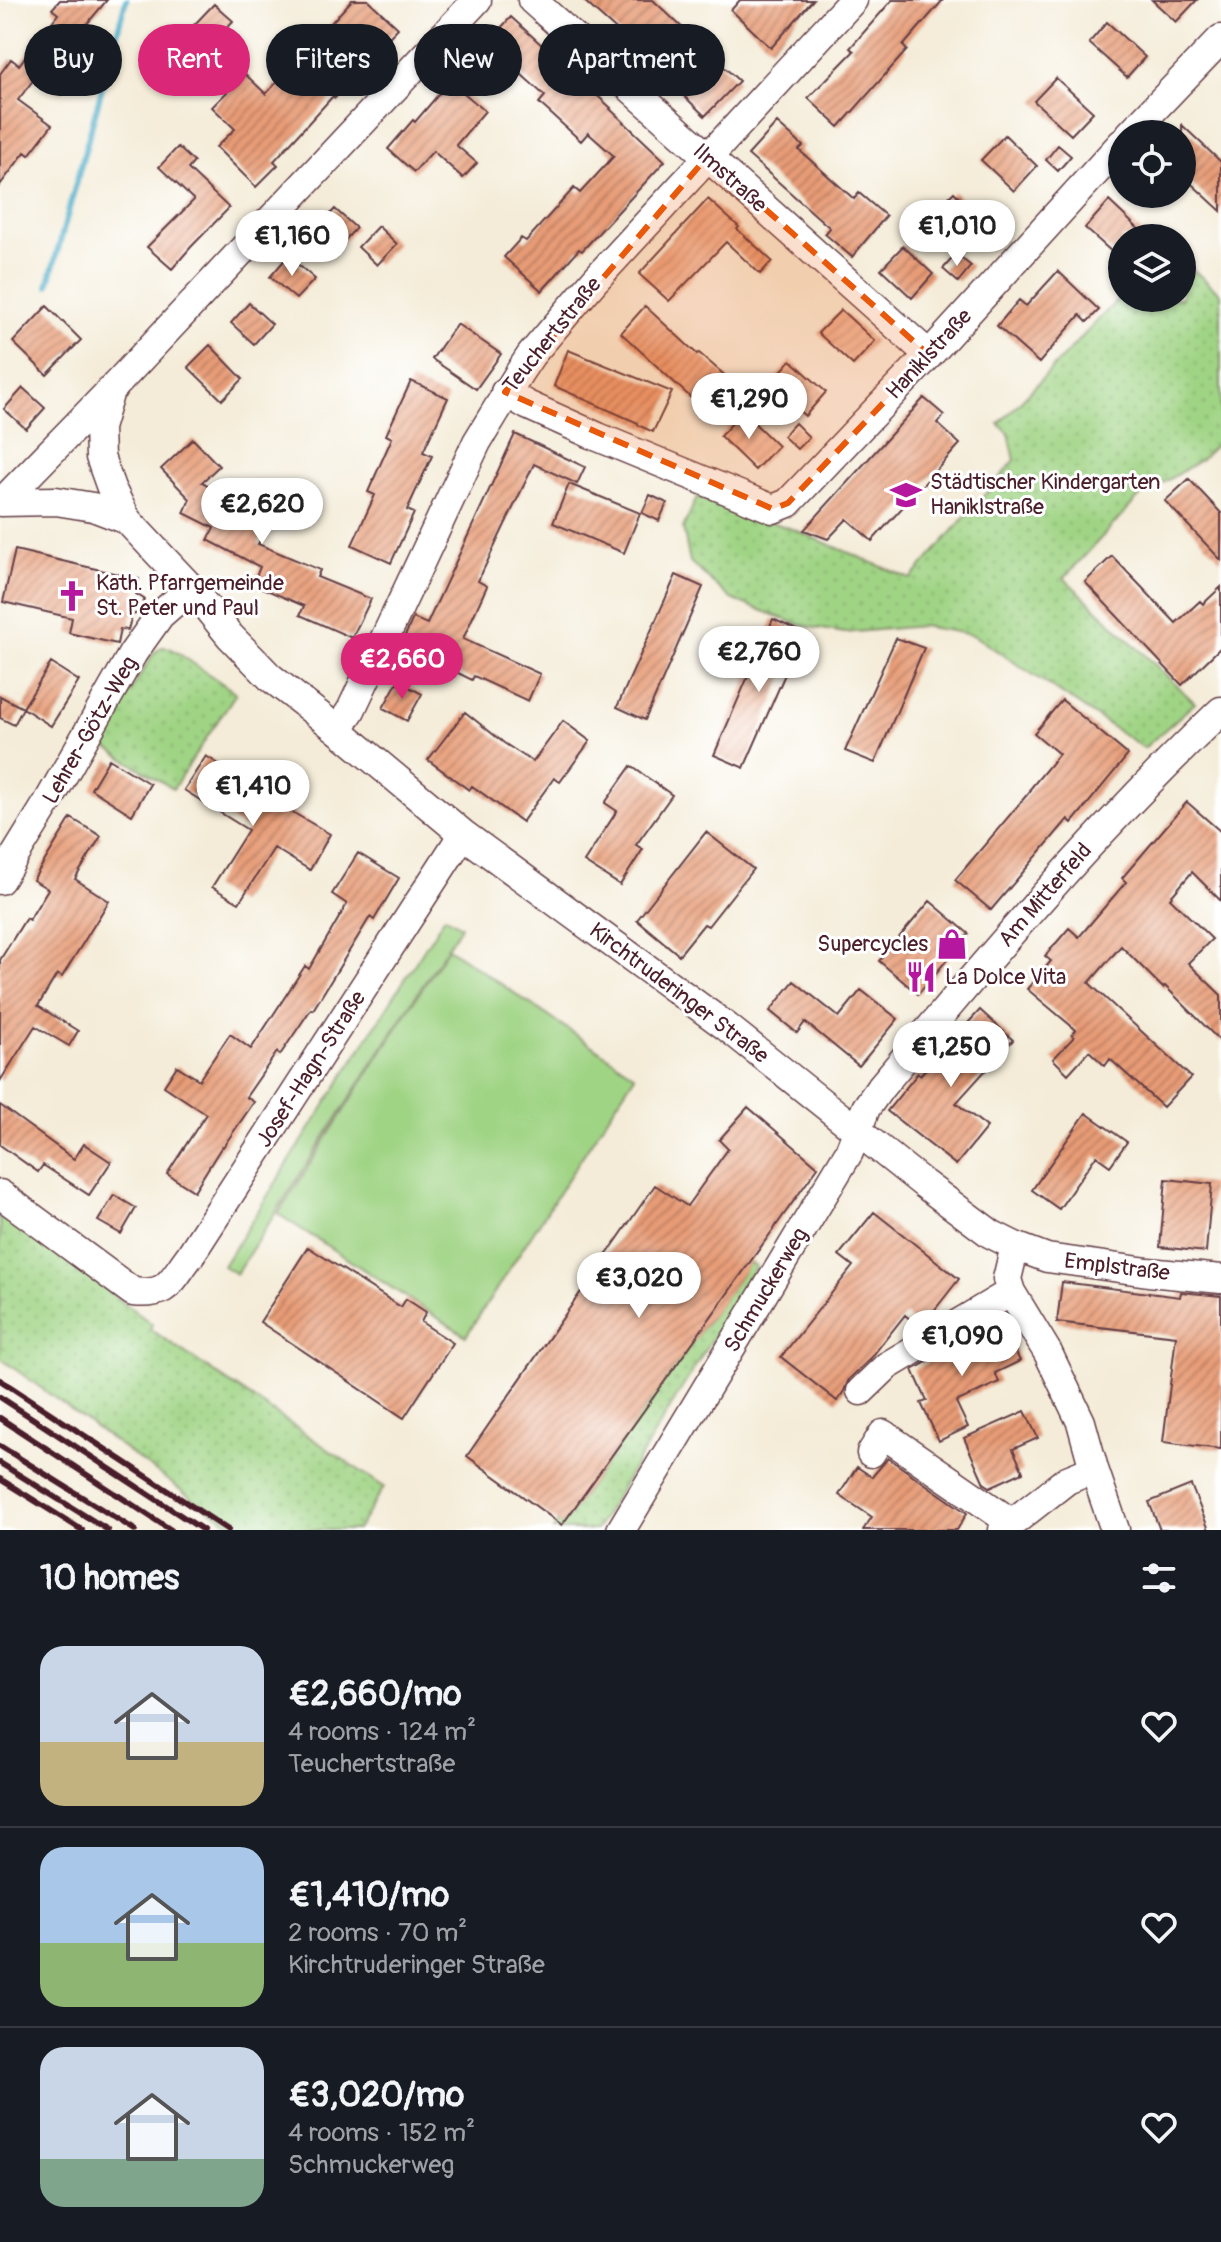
<!DOCTYPE html>
<html lang="en">
<head>
<meta charset="utf-8">
<style>
	:root { --surface:#171b24; --page:#242831; --text:#f1f3f6; --muted:#9ea1a6; --line:#363941; --accent:#db2777 }
	body { margin:0; font-family:Pangolin,sans-serif; background:var(--page); color:var(--text); height:100vh; display:flex; flex-direction:column; font-size:30px; white-space:nowrap }
	* { box-sizing:border-box; margin:0 }
	p { font-size:26px; color:var(--muted) }
	.icon { flex:none; width:44px; height:44px; fill:none; stroke:currentColor; stroke-width:2; stroke-linecap:round; stroke-linejoin:round }
	.map { position:relative; height:1530px; overflow:hidden }
	.panel { display:flex; flex-direction:column; background:var(--surface); flex:1 }
	.panel>* { flex:none }
	.guide { position:absolute; left:24px; top:24px; width:800px; height:72px; display:flex; gap:16px }
	.controls { position:absolute; left:1108px; top:120px; display:grid; gap:16px }
	.controls a { display:grid; place-items:center; width:88px; height:88px; border-radius:50%; background:var(--surface); box-shadow:0 2px 6px #0004; font-size:40px }
	.price { position:absolute; translate:-50% -68px; padding:0 18px; border-radius:28px; background:#fff; color:#222; font-size:26px; line-height:52px; filter:drop-shadow(0 2px 4px #0008) }
	.price::after { content:''; position:absolute; left:50%; top:48px; width:24px; height:18px; margin-left:-12px; background:inherit; clip-path:polygon(0 0,100% 0,50% 100%) }
	.price.selected { background:var(--accent); color:#fff }
	ul { padding:0; list-style:none }
	li { display:flex; align-items:center; gap:24px; height:200px; padding:0 40px }
	li+li { border-top:2px solid var(--line) }
	li span { display:grid; place-items:center; flex:none; width:224px; height:160px; border-radius:24px; color:#555 }
	li>.icon { margin-inline-start:auto }
	span .icon { width:96px; height:96px; fill:#fffc; stroke-width:1 }
	li b { font-size:34px }
	h2 { display:flex; justify-content:space-between; align-items:center; height:96px; padding:0 40px; font-size:34px }
	.chip { padding:0 28px; border-radius:36px; background:var(--surface); box-shadow:0 2px 6px #0004; font-size:28px; line-height:72px }
	.chip.selected { background:var(--accent); color:#fff }
	.map>svg:first-child { display:block }
	.grass { fill:url(#grass-dots); stroke:#757a58; stroke-width:2 }
	.garden { fill:#a0d485; stroke:#757a58; stroke-width:2 }
	.lines { fill:none; stroke-linecap:round; stroke-linejoin:round }
	.stream { stroke:#48acc7; stroke-width:6 }
	.building { fill:url(#building-hatch) }
	.minor-casing { stroke:#643e45; stroke-width:31 }
	.minor { stroke:#fff; stroke-width:28 }
	.rail { stroke:#4a1f2b; stroke-width:6 }
	.marked { fill:#e8590c; fill-opacity:0.2; stroke:#e8590c; stroke-width:6; stroke-dasharray:16 10; stroke-linejoin:round }
	.labels { text-anchor:middle; dominant-baseline:central; stroke-width:6; stroke-linejoin:round; paint-order:stroke }
	.street-label { font-size:22px; fill:#4a1f2b; stroke:#fff }
	.poi-label { font-size:22px; fill:#4a1f2b; stroke:#fff; text-anchor:start }
</style>
</head>
<body>
<div class="map">
<svg width="1221" height="1530" viewBox="0 0 1221 1530">
	<defs>
		<pattern id="grass-dots" width="8" height="8" patternUnits="userSpaceOnUse" patternTransform="scale(2)"><rect width="8" height="8" fill="#a0d485"/><path d="M2 2h.1M6 6h.1" fill="none" stroke="#8bb673" stroke-width="1.8" stroke-linecap="round"/></pattern>
		<pattern id="building-hatch" width="6" height="6" patternUnits="userSpaceOnUse" patternTransform="scale(2)"><rect width="6" height="6" fill="#e79b76"/><path d="M-1 1l2-2M0 6l6-6M5 7l2-2" fill="none" stroke="#bd7e61"/></pattern>
	</defs>
	<rect width="100%" height="100%" fill="#fff"/>
	<filter id="ink" filterUnits="userSpaceOnUse"><feTurbulence type="fractalNoise" baseFrequency=".0125" numOctaves="2"/><feDisplacementMap in="SourceGraphic" scale="16" xChannelSelector="R" yChannelSelector="G"/><feConvolveMatrix kernelMatrix="1 2 1 2 8 2 1 2 1" color-interpolation-filters="sRGB"/></filter>
	<filter id="wash" filterUnits="userSpaceOnUse"><feTurbulence type="fractalNoise" baseFrequency=".006" numOctaves="4" result="noise"/><feDisplacementMap in="SourceGraphic" scale="32" xChannelSelector="R" yChannelSelector="G"/><feGaussianBlur stdDeviation="1.8" result="paint"/><feColorMatrix in="noise" values="0 0 0 0 0 0 0 0 0 0 0 0 0 0 0 0 0 1.4 0 .05"/><feComposite in="paint" operator="in"/></filter>
	<g filter="url(#wash)">
		<rect width="100%" height="100%" fill="#f4ecd8"/>
		<path class="grass" d="M 1182,260 L 1221,294 L 1221,440 L 1199,461 L 1138,498 L 1064,578 L 1195,703 L 1144,748 L 973,635 L 922,626 L 844,633 L 800,625 L 731,599 L 690,562 L 683,528 L 697,497 L 795,530 L 911,579 L 1015,460 L 1009,434 L 999,424 L 1122,295 L 1122,298 L 1182,298 Z
			M 162,647 L 170,648 L 178,653 L 236,693 L 173,789 L 99,743 L 154,653 Z
			M 0,1210 L 152,1324 L 150,1329 L 384,1487 L 357,1530 L 241,1530 L 193,1499 L 0,1358 Z
			M 749,1263 L 756,1266 L 596,1530 L 553,1530 L 558,1522 L 562,1525 Z"/>
		<path class="garden" d="M 445,916 L 461,926 L 236,1274 L 223,1266 Z
			M 448,948 L 635,1075 L 466,1336 L 278,1214 Z"/>
		<g class="lines">
			<path class="stream" d="M 48,286 L 126,0"/>
		</g>
		<g id="blocks">
			<path class="building" d="M 60,0 L 107,0 L 80,32 L 84,35 L 74,49 L 87,59 L 62,92 L 38,74 L 18,100 L 52,125 L 29,155 L 25,152 L 0,185 L 0,74 L 11,59 L 19,65 L 58,14 L 52,9 Z
				M 352,0 L 368,0 L 398,28 L 361,66 L 363,68 L 335,98 L 333,96 L 274,161 L 278,165 L 256,187 L 216,147 L 235,129 L 212,107 L 245,74 L 266,94 Z
				M 583,0 L 653,0 L 739,81 L 705,116 L 662,75 L 664,73 Z
				M 740,0 L 813,0 L 771,48 L 731,10 Z
				M 892,0 L 943,0 L 903,46 L 907,50 L 839,127 L 808,98 L 854,51 L 850,48 Z
				M 1152,0 L 1197,0 L 1176,22 Z
				M 214,4 L 233,21 L 213,42 L 194,25 Z
				M 511,17 L 611,108 L 610,109 L 665,161 L 582,251 L 579,249 L 542,291 L 504,257 L 521,238 L 526,241 L 574,188 L 580,193 L 614,156 L 588,133 L 581,141 L 539,103 L 545,96 L 487,43 Z
				M 1107,22 L 1145,57 L 1127,77 L 1089,43 Z
				M 1056,78 L 1093,112 L 1071,135 L 1034,101 Z
				M 450,81 L 485,111 L 456,145 L 477,163 L 463,178 L 433,151 L 414,172 L 388,149 L 413,120 L 415,122 Z
				M 777,123 L 803,146 L 799,150 L 854,199 L 859,193 L 886,216 L 852,257 L 825,234 L 830,228 L 748,155 Z
				M 1182,125 L 1221,162 L 1221,211 L 1182,175 Z
				M 1005,135 L 1037,166 L 1014,191 L 981,160 Z
				M 1058,145 L 1071,156 L 1058,171 L 1046,160 Z
				M 178,147 L 194,162 L 188,169 L 229,208 L 191,247 L 172,269 L 147,247 L 194,200 L 159,167 Z
				M 954,192 L 983,220 L 961,243 L 932,214 Z
				M 708,199 L 739,227 L 737,229 L 772,261 L 760,274 L 726,242 L 669,301 L 639,274 Z
				M 1109,201 L 1148,238 L 1122,238 L 1122,261 L 1085,228 Z
				M 335,209 L 356,228 L 334,252 L 313,233 Z
				M 378,226 L 397,244 L 377,265 L 358,247 Z
				M 903,246 L 933,274 L 912,298 L 881,269 Z
				M 956,254 L 971,266 L 958,282 L 943,269 Z
				M 288,256 L 315,279 L 296,299 L 270,277 Z
				M 1058,271 L 1099,310 L 1087,322 L 1080,315 L 1039,363 L 997,326 L 1019,300 L 1026,306 Z
				M 249,303 L 272,324 L 254,344 L 231,323 Z
				M 47,306 L 81,340 L 47,375 L 13,342 Z
				M 645,306 L 697,354 L 699,353 L 728,378 L 702,408 L 621,333 Z
				M 841,310 L 875,341 L 853,365 L 818,333 Z
				M 457,324 L 501,354 L 476,389 L 432,359 Z
				M 210,345 L 243,379 L 222,400 L 188,367 Z
				M 568,350 L 672,392 L 653,432 L 638,425 L 638,423 L 554,386 Z
				M 791,360 L 826,392 L 805,416 L 770,384 Z
				M 411,381 L 448,398 L 423,452 L 432,456 L 407,510 L 414,513 L 391,563 L 352,545 L 375,495 L 368,492 L 392,438 L 386,435 Z
				M 23,388 L 45,408 L 26,429 L 4,409 Z
				M 924,398 L 944,415 L 937,423 L 960,444 L 872,541 L 847,519 L 828,539 L 804,530 Z
				M 743,412 L 778,446 L 755,470 L 720,436 Z
				M 795,423 L 809,437 L 797,449 L 783,436 Z
				M 515,434 L 585,467 L 577,484 L 534,464 L 478,581 L 487,586 L 463,639 L 540,674 L 528,701 L 474,676 L 472,680 L 454,671 L 455,669 L 401,645 L 413,618 L 427,624 Z
				M 193,439 L 219,466 L 202,482 L 271,520 L 258,544 L 320,570 L 317,577 L 371,599 L 352,638 L 300,615 L 304,606 L 253,584 L 260,567 L 208,540 L 214,528 L 184,513 L 190,499 L 161,469 Z
				M 1189,479 L 1221,513 L 1221,560 L 1165,501 Z
				M 569,484 L 640,513 L 624,553 L 553,523 Z
				M 650,495 L 667,503 L 659,521 L 642,513 Z
				M 15,550 L 139,579 L 136,594 L 144,599 L 141,612 L 132,615 L 128,630 L 120,629 L 117,644 L 69,633 L 72,618 L 3,602 Z
				M 1112,556 L 1176,623 L 1200,601 L 1203,604 L 1221,587 L 1221,647 L 1182,685 L 1085,582 Z
				M 676,575 L 703,587 L 645,720 L 617,707 Z
				M 773,619 L 803,633 L 744,768 L 714,755 Z
				M 896,638 L 924,648 L 875,763 L 845,751 Z
				M 51,663 L 79,681 L 51,726 L 23,708 Z
				M 398,681 L 422,694 L 407,721 L 383,708 Z
				M 0,696 L 23,708 L 14,725 L 0,718 Z
				M 1062,700 L 1128,755 L 1072,823 L 1068,819 L 991,910 L 955,880 L 1031,790 L 1030,789 L 1059,754 L 1034,733 Z
				M 465,712 L 504,743 L 533,762 L 563,721 L 590,741 L 560,782 L 554,778 L 522,822 L 472,786 L 469,790 L 428,760 Z
				M 206,756 L 252,785 L 248,791 L 278,808 L 280,805 L 330,834 L 310,870 L 274,848 L 239,903 L 212,887 L 248,830 L 184,790 Z
				M 109,759 L 150,784 L 132,815 L 91,789 Z
				M 631,766 L 672,795 L 636,845 L 643,849 L 620,885 L 584,862 L 617,811 L 605,803 Z
				M 1187,802 L 1221,832 L 1221,901 L 1192,872 L 1170,898 L 1212,939 L 1188,963 L 1221,995 L 1221,1042 L 1165,986 L 1163,988 L 1121,946 L 1089,983 L 1191,1077 L 1163,1107 L 1110,1059 L 1105,1066 L 1089,1051 L 1068,1074 L 1053,1059 L 1074,1037 L 1072,1035 L 1076,1030 L 1027,989 L 1051,961 L 1045,956 L 1069,928 L 1079,937 L 1126,882 L 1122,878 Z
				M 71,818 L 101,836 L 75,879 L 109,901 L 62,977 L 57,974 L 38,1006 L 78,1031 L 69,1046 L 35,1026 L 0,1081 L 0,960 L 26,918 L 29,920 L 48,889 L 33,880 Z
				M 706,832 L 753,869 L 708,926 L 704,924 L 679,955 L 637,920 Z
				M 358,853 L 399,878 L 374,920 L 370,917 L 313,1010 L 311,1009 L 280,1055 L 277,1052 L 246,1097 L 254,1102 L 223,1147 L 222,1146 L 194,1191 L 167,1174 L 206,1114 L 164,1086 L 177,1066 L 199,1080 L 230,1034 L 251,1049 L 305,966 L 309,969 L 347,904 L 332,894 Z
				M 930,901 L 969,934 L 918,994 L 879,961 Z
				M 794,981 L 839,1017 L 861,990 L 898,1019 L 859,1066 L 805,1022 L 797,1033 L 770,1011 Z
				M 980,1010 L 1013,1040 L 956,1103 L 987,1127 L 956,1165 L 887,1111 L 918,1073 L 920,1075 Z
				M 0,1105 L 74,1159 L 84,1144 L 111,1162 L 89,1195 L 43,1165 L 38,1172 L 0,1145 Z
				M 748,1107 L 818,1167 L 562,1525 L 467,1456 L 655,1185 L 687,1206 L 728,1149 L 719,1140 Z
				M 1086,1113 L 1127,1142 L 1110,1166 L 1096,1156 L 1059,1209 L 1032,1190 Z
				M 1166,1179 L 1212,1184 L 1206,1252 L 1160,1247 Z
				M 114,1195 L 136,1208 L 121,1234 L 98,1221 Z
				M 874,1212 L 959,1279 L 922,1326 L 919,1327 L 905,1315 L 870,1359 L 849,1379 L 844,1391 L 837,1401 L 781,1357 L 853,1266 L 839,1255 Z
				M 308,1247 L 401,1307 L 406,1299 L 426,1312 L 421,1322 L 453,1343 L 404,1418 L 260,1322 Z
				M 1062,1282 L 1180,1297 L 1181,1292 L 1221,1296 L 1221,1449 L 1163,1442 L 1176,1336 L 1057,1322 Z
				M 1003,1325 L 1020,1361 L 995,1373 L 999,1382 L 956,1402 L 968,1427 L 939,1441 L 921,1403 L 927,1401 L 913,1370 L 939,1355 Z
				M 1025,1411 L 1038,1438 L 1013,1449 L 1023,1472 L 990,1487 L 984,1483 L 964,1438 Z
				M 888,1458 L 967,1513 L 957,1530 L 863,1530 L 872,1517 L 839,1495 L 857,1467 L 872,1477 Z
				M 1191,1485 L 1209,1530 L 1160,1530 L 1149,1502 Z"/>
		</g>
	</g>
	<g filter="url(#ink)">
		<use href="#blocks" fill-opacity="0" stroke="#643e45" stroke-width="2"/>
		<g class="lines">
			<defs>
				<path id="minor" d="M 532,0 L 929,355
					M 1130,134 L 1221,39
					M 110,391 L 99,428 L 100,457 L 111,488 L 127,520 L 191,588 L 230,636 L 270,677 L 338,730 L 463,834 L 727,1027 L 924,1184 L 991,1234 L 1015,1246 L 1047,1258 L 1148,1272 L 1221,1279
					M 505,392 L 527,405 L 598,437 L 773,509 L 788,503 L 929,355 L 1122,143
					M 0,502 L 56,501 L 93,507 L 127,520
					M 2,502 L 110,391 L 477,0
					M 338,730 L 351,710 L 477,442 L 519,373 L 531,355 L 595,280 L 853,0
					M 0,880 L 48,802 L 133,653 L 160,615 L 191,588
					M 0,1194 L 133,1292 C 168,1296 170,1282 189,1257 L 463,834
					M 1015,1246 L 1007,1279 L 1011,1292 L 1048,1353 L 1081,1422 L 1094,1469 L 1115,1530
					M 861,1391 L 887,1366 L 1011,1292
					M 871,1453 L 883,1434 L 1012,1523
					M 621,1530 L 849,1152 L 866,1108 L 880,1088 C 988,958 1098,828 1221,711
					M 1003,1530 L 1067,1480 L 1094,1469"/>
			</defs>
			<use href="#minor" class="minor-casing"/>
			<use href="#minor" class="minor"/>
			<path class="rail" d="M 0,1380 L 228,1530
				M 0,1397 L 203,1530
				M 0,1418 L 171,1530
				M 0,1446 L 135,1530
				M 0,1463 L 108,1530
				M 0,1479 L 82,1530"/>
		</g>
	</g>
	<path class="marked" d="M 707,157 L 929,355 L 788,503 L 773,509 L 505,392 Z"/>
	<defs>
		<symbol id="school-bare" viewBox="-9 -9 18 18"><path d="M0-5L7-2L0 1L-7-2ZM-4 1L0 2.5L4 1V4Q0 6-4 4Z" fill="#b5179e" stroke="#fff" stroke-width="2.5" paint-order="stroke"/></symbol>
		<symbol id="church-bare" viewBox="-9 -9 18 18"><path d="M-1.2-6h2.4v3.5h3.3v2.4h-3.3V6h-2.4V-.1h-3.3v-2.4h3.3Z" fill="#b5179e" stroke="#fff" stroke-width="2.5" paint-order="stroke"/></symbol>
		<symbol id="shop-bare" viewBox="-9 -9 18 18"><path d="M-5-2.5h2.3a2.7 3.5 0 0 1 5.4 0H5L5.5 6h-11ZM-1.5-2.5h3a1.5 2.3 0 0 0-3 0Z" fill="#b5179e" stroke="#fff" stroke-width="2.5" paint-order="stroke"/></symbol>
		<symbol id="restaurant-bare" viewBox="-9 -9 18 18"><path d="M-5-6h1v4h1v-4h1v4h1v-4h1v5L-1.5 .5V6h-2V.5L-5-1ZM5-6V6H3V1.5H1.5Q1.5-4 5-6Z" fill="#b5179e" stroke="#fff" stroke-width="2.5" paint-order="stroke"/></symbol>
	</defs>
	<g fill-rule="evenodd">
		<use href="#school-bare" x="884" y="473" width="44" height="44"/>
		<use href="#church-bare" x="50" y="574" width="44" height="44"/>
		<use href="#shop-bare" x="930" y="922" width="44" height="44"/>
		<use href="#restaurant-bare" x="899" y="955" width="44" height="44"/>
	</g>
	<g class="labels">
		<g class="street-label">
			<text transform="translate(730 178) rotate(42)">Ilmstraße</text>
			<text transform="translate(552 335) rotate(-51)">Teuchertstraße</text>
			<text transform="translate(929 354) rotate(-47)">Haniklstraße</text>
			<text transform="translate(90 730) rotate(-60)">Lehrer-Götz-Weg</text>
			<text transform="translate(1045 895) rotate(-49)">Am Mitterfeld</text>
			<text transform="translate(679 993) rotate(37)">Kirchtruderinger Straße</text>
			<text transform="translate(311 1069) rotate(-57)">Josef-Hagn-Straße</text>
			<text transform="translate(1117 1267) rotate(7)">Emplstraße</text>
			<text transform="translate(766 1290) rotate(-59)">Schmuckerweg</text>
		</g>
		<g class="poi-label">
			<text x="930" y="482">Städtischer Kindergarten<tspan x="930" dy="25">Haniklstraße</tspan></text>
			<text x="96" y="583">Kath. Pfarrgemeinde<tspan x="96" dy="25">St. Peter und Paul</tspan></text>
			<text x="928" y="944" text-anchor="end">Supercycles</text>
			<text x="945" y="977">La Dolce Vita</text>
		</g>
	</g>
</svg>
<div class="controls">
<a><svg class="icon" aria-label="locate" viewBox="0 0 24 24"><circle cx="12" cy="12" r="6"/><path d="M12 2v4M12 18v4M2 12h4M18 12h4"/></svg></a>
<a><svg class="icon" aria-label="layers" viewBox="0 0 24 24"><path d="M12 4l9 5-9 5-9-5zM3 14l9 5 9-5"/></svg></a>
</div>
<b class="price" style="left:957px;top:268px">€1,010</b>
<b class="price" style="left:292px;top:278px">€1,160</b>
<b class="price" style="left:749px;top:441px">€1,290</b>
<b class="price" style="left:262px;top:546px">€2,620</b>
<b class="price" style="left:759px;top:694px">€2,760</b>
<b class="price selected" style="left:402px;top:701px">€2,660</b>
<b class="price" style="left:253px;top:828px">€1,410</b>
<b class="price" style="left:951px;top:1089px">€1,250</b>
<b class="price" style="left:639px;top:1320px">€3,020</b>
<b class="price" style="left:962px;top:1378px">€1,090</b>
<div class="guide">
<a class="chip">Buy</a>
<a class="chip selected">Rent</a>
<a class="chip">Filters</a>
<a class="chip">New</a>
<a class="chip">Apartment</a>
</div>
</div>
<section class="panel">
<h2>10 homes<svg class="icon" aria-label="filters" viewBox="0 0 24 24"><path d="M4 7h16M4 17h16"/><circle cx="9" cy="7" r="2"/><circle cx="15" cy="17" r="2"/></svg></h2>
<ul>
<li><span style="background:linear-gradient(#c9d6e8 60%,#c2b280 0)"><svg class="icon" aria-label="home" viewBox="0 0 24 24"><path d="M3 11l9-7 9 7M6 9v11h12V9"/></svg></span><div><b>€2,660/mo</b><p>4 rooms · 124 m²</p><p>Teuchertstraße</p></div><svg class="icon" aria-label="heart" viewBox="0 0 24 24"><path d="M12 20l-8-8c-3-5 5-10 8-4 3-6 11-1 8 4z"/></svg></li>
<li><span style="background:linear-gradient(#a9c7e8 60%,#8fb573 0)"><svg class="icon" aria-label="home" viewBox="0 0 24 24"><path d="M3 11l9-7 9 7M6 9v11h12V9"/></svg></span><div><b>€1,410/mo</b><p>2 rooms · 70 m²</p><p>Kirchtruderinger Straße</p></div><svg class="icon" aria-label="heart" viewBox="0 0 24 24"><path d="M12 20l-8-8c-3-5 5-10 8-4 3-6 11-1 8 4z"/></svg></li>
<li><span style="background:linear-gradient(#c9d6e8 70%,#7fa58c 0)"><svg class="icon" aria-label="home" viewBox="0 0 24 24"><path d="M3 11l9-7 9 7M6 9v11h12V9"/></svg></span><div><b>€3,020/mo</b><p>4 rooms · 152 m²</p><p>Schmuckerweg</p></div><svg class="icon" aria-label="heart" viewBox="0 0 24 24"><path d="M12 20l-8-8c-3-5 5-10 8-4 3-6 11-1 8 4z"/></svg></li>
</ul>
</section>
</body>
</html>
